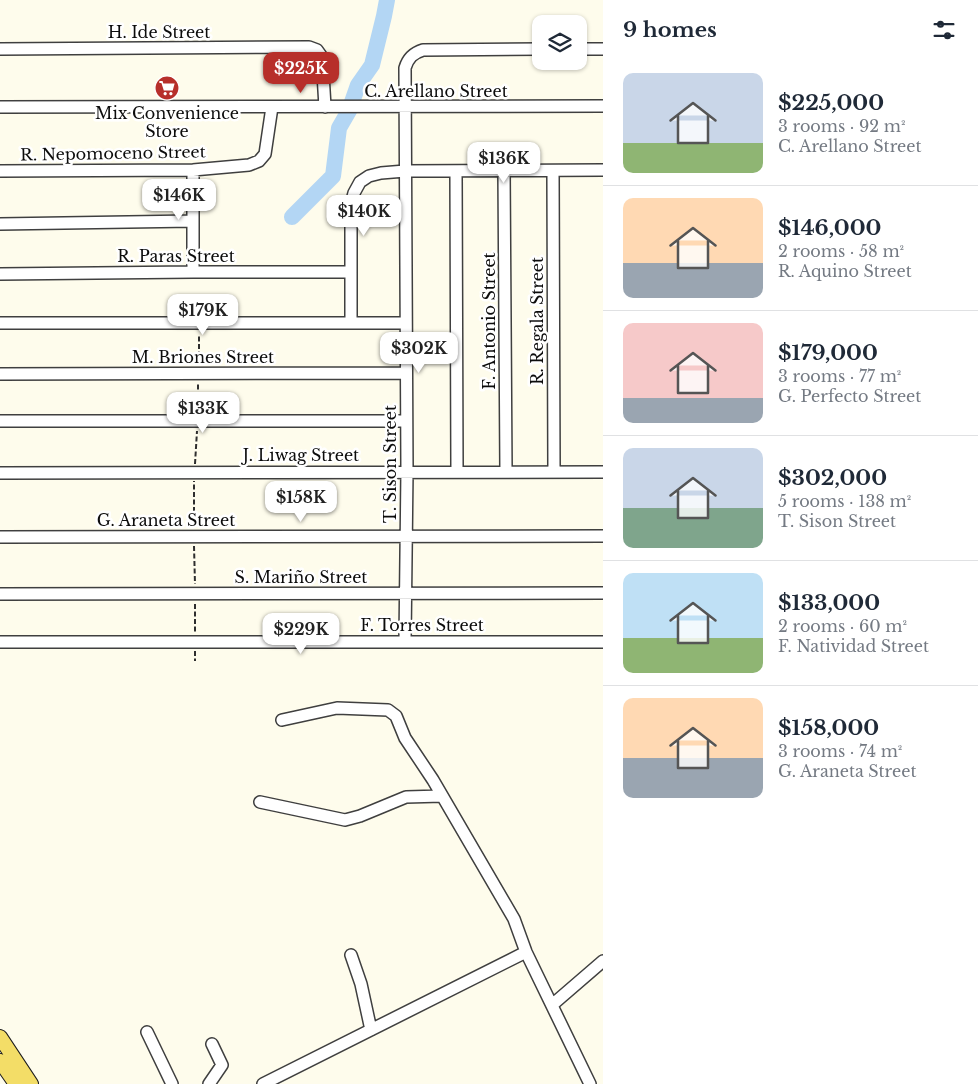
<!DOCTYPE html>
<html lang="en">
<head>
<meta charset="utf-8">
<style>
	:root { --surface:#fff; --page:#f2f2f3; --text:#1f2937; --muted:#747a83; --line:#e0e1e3; --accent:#b72f2a }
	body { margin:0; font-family:"Libre Baskerville",serif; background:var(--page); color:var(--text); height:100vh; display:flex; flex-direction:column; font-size:19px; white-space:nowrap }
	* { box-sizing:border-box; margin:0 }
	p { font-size:16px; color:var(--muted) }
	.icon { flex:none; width:28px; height:28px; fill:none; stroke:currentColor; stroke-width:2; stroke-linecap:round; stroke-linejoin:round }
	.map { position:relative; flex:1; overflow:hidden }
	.drawer { display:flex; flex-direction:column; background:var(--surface); width:375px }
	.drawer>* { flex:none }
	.tools { position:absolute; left:532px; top:15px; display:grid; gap:10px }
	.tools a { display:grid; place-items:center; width:55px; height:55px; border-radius:10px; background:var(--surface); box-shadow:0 1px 4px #0004; font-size:25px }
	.price { position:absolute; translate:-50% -42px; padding:0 11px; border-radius:10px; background:#fff; color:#222; font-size:16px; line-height:32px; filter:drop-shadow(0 1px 2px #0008) }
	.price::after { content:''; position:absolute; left:50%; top:30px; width:15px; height:11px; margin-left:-8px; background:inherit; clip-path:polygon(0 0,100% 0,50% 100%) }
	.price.selected { background:var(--accent); color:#fff }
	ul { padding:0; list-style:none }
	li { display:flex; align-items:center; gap:15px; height:125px; padding:0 20px }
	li+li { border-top:1px solid var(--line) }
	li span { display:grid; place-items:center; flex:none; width:140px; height:100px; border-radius:10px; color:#555 }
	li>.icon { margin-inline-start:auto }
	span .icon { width:60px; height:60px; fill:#fffc; stroke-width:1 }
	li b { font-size:21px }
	h2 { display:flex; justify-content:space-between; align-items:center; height:60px; padding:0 20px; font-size:21px }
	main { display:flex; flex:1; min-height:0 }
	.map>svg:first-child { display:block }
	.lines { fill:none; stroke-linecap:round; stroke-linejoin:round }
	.river { stroke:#b3d6f4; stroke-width:16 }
	.minor-casing { stroke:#3f3f3f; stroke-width:14 }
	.major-casing { stroke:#1d1d1d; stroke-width:16 }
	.path { stroke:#2e2e2e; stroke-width:2; stroke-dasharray:5 2.5; stroke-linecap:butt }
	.minor { stroke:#fff; stroke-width:11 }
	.major { stroke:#f3dd67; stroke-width:14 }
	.labels { text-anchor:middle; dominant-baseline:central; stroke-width:5; stroke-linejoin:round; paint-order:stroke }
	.street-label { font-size:16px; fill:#0c0c0c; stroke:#fff }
	.poi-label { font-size:16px; fill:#0c0c0c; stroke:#fff }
</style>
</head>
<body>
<main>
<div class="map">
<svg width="603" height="1084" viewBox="0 0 603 1084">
	<rect width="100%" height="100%" fill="#fefcec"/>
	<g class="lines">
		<path class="river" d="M 351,105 L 358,85 L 372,65 L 384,16 L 387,0
			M 292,217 L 333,176 L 339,128 L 350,109"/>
		<defs>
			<path id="minor" d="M 0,49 L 309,47 L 317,50 L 322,57 L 325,107
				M 579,49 L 603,49
				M 0,107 L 603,106
				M 0,171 L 193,170 L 249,165 L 259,161 L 265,154 L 272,107
				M 456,171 L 457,471
				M 504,171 L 506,471
				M 553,171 L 554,471
				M 0,224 L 192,221
				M 193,272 L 193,170
				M 0,274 L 193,272 L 351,272
				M 0,323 L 406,323
				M 351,323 L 351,204 L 354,193 L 360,182 L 369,176 L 381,173 L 405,171 L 603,170
				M 0,374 L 406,373
				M 0,421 L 406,421
				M 0,473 L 603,472
				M 0,537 L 603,536
				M 0,594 L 603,593
				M 405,641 L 407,471 L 405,68 C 408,58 413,53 423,50 L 541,49
				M 0,642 L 603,642
				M 282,720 L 337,708 L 388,710 L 396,716 L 405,738 L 433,780 L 514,919 L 526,952 L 590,1084
				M 260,802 L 345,820 L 360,816 L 406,797 L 442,796
				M 351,955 L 361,984 L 371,1030
				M 552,1005 L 603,961
				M 147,1032 L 172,1084
				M 209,1084 L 222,1065 L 212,1044
				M 263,1084 L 526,952"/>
			<path id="major" d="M 0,1037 L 31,1084
				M 0,1061 L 16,1084"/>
		</defs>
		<use href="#minor" class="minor-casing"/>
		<use href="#major" class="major-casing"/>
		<path class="path" d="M 199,364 L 199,334
			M 198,412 L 198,384
			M 195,464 L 197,431
			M 194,527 L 194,481
			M 194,546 L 195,584
			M 195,604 L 195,632
			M 195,651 L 195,661"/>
		<use href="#minor" class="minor"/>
		<use href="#major" class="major"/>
	</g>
	<defs>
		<symbol id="supermarket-disc" viewBox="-11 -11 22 22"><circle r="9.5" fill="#b72f2a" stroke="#fff"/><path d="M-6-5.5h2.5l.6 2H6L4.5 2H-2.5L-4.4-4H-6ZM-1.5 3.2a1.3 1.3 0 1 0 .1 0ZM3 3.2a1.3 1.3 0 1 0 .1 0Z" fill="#fff"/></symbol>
	</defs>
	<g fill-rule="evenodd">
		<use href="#supermarket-disc" x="153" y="74" width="28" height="28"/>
	</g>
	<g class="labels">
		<g class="street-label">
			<text x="159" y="32">H. Ide Street</text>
			<text x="436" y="91">C. Arellano Street</text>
			<text transform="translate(113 153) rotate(-1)">R. Nepomoceno Street</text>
			<text x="176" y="256">R. Paras Street</text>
			<text transform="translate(489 321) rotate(-90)">F. Antonio Street</text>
			<text transform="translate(537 321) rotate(-90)">R. Regala Street</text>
			<text x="203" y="357">M. Briones Street</text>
			<text x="301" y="455">J. Liwag Street</text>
			<text transform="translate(390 464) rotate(-90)">T. Sison Street</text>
			<text x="166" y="520">G. Araneta Street</text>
			<text x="301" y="577">S. Mariño Street</text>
			<text x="422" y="625">F. Torres Street</text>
		</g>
		<g class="poi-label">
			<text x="167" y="113">Mix Convenience<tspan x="167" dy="18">Store</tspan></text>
		</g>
	</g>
</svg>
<div class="tools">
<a><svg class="icon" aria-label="layers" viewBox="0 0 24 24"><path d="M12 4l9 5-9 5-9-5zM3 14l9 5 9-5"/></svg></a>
</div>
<b class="price selected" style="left:301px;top:94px">$225K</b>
<b class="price" style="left:504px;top:184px">$136K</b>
<b class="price" style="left:179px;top:221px">$146K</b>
<b class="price" style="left:364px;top:237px">$140K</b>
<b class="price" style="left:203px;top:336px">$179K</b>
<b class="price" style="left:419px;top:374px">$302K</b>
<b class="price" style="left:203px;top:434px">$133K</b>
<b class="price" style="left:301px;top:523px">$158K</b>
<b class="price" style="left:301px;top:655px">$229K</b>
</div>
<section class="drawer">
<h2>9 homes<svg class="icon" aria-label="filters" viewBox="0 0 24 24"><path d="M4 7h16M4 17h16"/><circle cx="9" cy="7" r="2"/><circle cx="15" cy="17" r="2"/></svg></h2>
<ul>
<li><span style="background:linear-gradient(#c9d6e8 70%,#8fb573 0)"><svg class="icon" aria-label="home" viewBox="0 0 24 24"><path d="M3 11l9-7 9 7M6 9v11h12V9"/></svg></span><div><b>$225,000</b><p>3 rooms · 92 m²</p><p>C. Arellano Street</p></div></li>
<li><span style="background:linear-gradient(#ffd9b3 65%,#9aa5b1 0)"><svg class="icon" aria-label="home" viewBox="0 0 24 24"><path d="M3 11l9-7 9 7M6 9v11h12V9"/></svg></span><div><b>$146,000</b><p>2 rooms · 58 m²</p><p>R. Aquino Street</p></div></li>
<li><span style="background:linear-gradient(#f6c9c9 75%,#9aa5b1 0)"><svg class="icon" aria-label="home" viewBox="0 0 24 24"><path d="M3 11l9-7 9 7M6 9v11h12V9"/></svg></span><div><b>$179,000</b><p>3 rooms · 77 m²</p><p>G. Perfecto Street</p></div></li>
<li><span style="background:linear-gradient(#c9d6e8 60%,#7fa58c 0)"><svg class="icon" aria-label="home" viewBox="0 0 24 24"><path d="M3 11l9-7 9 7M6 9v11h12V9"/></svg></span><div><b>$302,000</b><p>5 rooms · 138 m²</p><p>T. Sison Street</p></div></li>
<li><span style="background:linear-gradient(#bfe0f5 65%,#8fb573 0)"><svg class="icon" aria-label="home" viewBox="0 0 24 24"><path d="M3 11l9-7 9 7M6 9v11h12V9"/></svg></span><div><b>$133,000</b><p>2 rooms · 60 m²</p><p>F. Natividad Street</p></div></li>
<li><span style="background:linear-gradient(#ffd9b3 60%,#9aa5b1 0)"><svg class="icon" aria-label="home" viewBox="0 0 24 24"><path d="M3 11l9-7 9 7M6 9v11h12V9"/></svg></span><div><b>$158,000</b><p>3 rooms · 74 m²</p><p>G. Araneta Street</p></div></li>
</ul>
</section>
</main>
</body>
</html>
